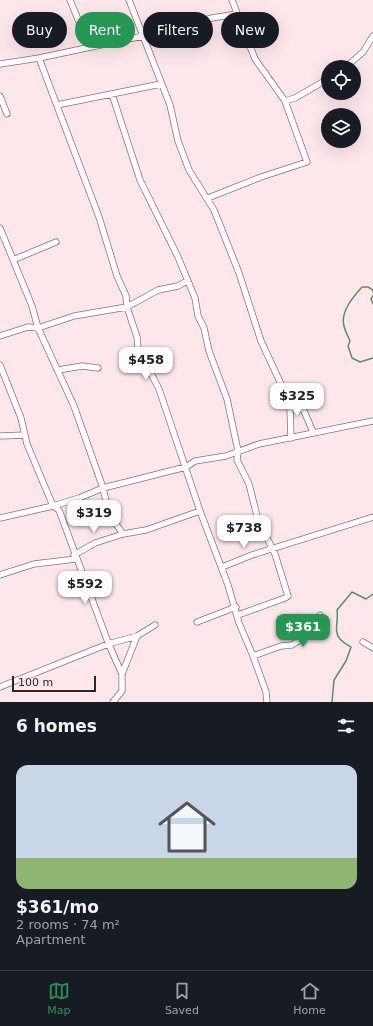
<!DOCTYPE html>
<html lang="en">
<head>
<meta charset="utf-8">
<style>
	:root { --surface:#171b24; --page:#20242c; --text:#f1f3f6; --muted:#9ea1a6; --line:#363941; --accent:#239753 }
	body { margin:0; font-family:"DejaVu Sans",sans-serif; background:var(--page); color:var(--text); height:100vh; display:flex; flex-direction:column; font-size:15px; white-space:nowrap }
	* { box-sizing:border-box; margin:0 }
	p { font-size:13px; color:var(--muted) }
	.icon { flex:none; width:22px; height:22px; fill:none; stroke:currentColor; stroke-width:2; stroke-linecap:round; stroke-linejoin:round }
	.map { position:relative; height:702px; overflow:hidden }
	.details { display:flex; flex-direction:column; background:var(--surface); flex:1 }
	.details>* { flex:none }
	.hud { position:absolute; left:12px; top:12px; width:349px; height:36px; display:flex; gap:8px }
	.fabs { position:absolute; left:321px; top:60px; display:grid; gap:8px }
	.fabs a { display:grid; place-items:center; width:40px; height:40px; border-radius:50%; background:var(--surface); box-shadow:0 4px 16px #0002; font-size:20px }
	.scale { position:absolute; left:12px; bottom:10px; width:84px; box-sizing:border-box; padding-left:4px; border:2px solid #312326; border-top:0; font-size:11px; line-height:14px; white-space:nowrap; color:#312326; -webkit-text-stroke:3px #fee7eb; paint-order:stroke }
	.price { position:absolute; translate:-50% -34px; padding:0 9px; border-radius:8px; background:#fff; color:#222; font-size:13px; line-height:26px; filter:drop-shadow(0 1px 2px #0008) }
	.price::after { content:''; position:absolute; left:50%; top:24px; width:12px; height:9px; margin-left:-6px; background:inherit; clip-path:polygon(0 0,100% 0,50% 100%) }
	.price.on { background:var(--accent); color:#fff }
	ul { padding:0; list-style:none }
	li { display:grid; align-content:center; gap:8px; height:212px; padding:0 16px }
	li+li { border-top:1px solid var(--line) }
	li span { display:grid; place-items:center; height:124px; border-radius:12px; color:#555 }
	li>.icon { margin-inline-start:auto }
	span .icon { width:72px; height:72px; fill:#fffc; stroke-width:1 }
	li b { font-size:17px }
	h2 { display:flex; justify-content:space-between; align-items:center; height:48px; padding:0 16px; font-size:17px }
	.chip { padding:0 14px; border-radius:18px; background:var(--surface); box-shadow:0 4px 16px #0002; font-size:14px; line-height:36px }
	.chip.on { background:var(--accent); color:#fff }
	.menu { display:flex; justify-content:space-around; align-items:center; height:56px; border-top:1px solid var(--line); background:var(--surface); font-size:11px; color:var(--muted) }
	.menu a { display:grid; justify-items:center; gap:2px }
	.menu .on { color:var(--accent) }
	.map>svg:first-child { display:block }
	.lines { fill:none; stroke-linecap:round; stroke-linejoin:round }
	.stream { stroke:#5a8e67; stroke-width:1.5 }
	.street-casing { stroke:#906e75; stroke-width:7 }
	.street { stroke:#fff; stroke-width:5.5 }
</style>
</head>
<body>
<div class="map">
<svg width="373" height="702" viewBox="0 0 373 702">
	<rect width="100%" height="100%" fill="#fee7eb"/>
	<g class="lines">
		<path class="stream" d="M 373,292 L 373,290 L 368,287 L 362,287 C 353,297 340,312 344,326 C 345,331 348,336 350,341 L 348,346 L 352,358 L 360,362 L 373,358
			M 373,296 L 371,299 L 373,304
			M 332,702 L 334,680 L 346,661 L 351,647 C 347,644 343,643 340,639 C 333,632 339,619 337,610 L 352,592 L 366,599 L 373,594"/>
		<defs>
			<path id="street" d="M 70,0 L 89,46
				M 129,0 L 170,105 L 178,141 L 189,170 L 214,210 L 239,273 L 261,341 L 287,397 L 290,408 L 291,438
				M 39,58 L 99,217 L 117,276 L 126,296 L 127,307 L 137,337 L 138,348 L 159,389 L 200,511 L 228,585 L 239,623 L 253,656 L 266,692 L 267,702
				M 0,64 L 39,58 L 143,36 L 212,18 L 237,14
				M 346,67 L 363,52 L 373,36
				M 112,94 L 140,180 L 178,257 L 195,298 L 198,316 L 204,328 L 209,351 L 227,399 L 238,451 L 237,460 L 249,484 L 258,520 L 275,554 L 288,596 L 285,598 L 238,615
				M 0,96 L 7,114
				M 285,101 L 295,98 L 328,79
				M 57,105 L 161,84
				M 208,198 L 261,177 L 307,162 L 285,101 L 255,59 L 232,0
				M 0,228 L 32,306 L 38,328 L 74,406 L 103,488 L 109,514 L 123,534 L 146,530 L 200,511
				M 13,260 L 56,242
				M 0,336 L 28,327 L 38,328 L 74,316 L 127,307 L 158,290 L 178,286 L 187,281
				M 0,365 L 21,418 L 27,444 L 53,506 L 59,510 L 109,645 L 122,674
				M 58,370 L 82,366 L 98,368
				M 287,397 L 304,411 L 313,432
				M 0,436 L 25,435
				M 0,518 L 53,506 L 79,498 L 103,488 L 186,467 L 195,461 L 226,456 L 259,444 L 373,421
				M 74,555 L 95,543 L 123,534
				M 222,567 L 252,555 L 373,517
				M 0,575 L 34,564 L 76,559
				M 197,622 L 236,607
				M 363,642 L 373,648
				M 253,656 L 281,646 L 292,645 L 314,631 L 323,623 L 320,615
				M 0,687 L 108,644 L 137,636 L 155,625
				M 113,702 L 122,691 L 122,674 L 137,636"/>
		</defs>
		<use href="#street" class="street-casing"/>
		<use href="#street" class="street"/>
	</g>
</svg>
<div class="fabs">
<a><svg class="icon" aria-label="locate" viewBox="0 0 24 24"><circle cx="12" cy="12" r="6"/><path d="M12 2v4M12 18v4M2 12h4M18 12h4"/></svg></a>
<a><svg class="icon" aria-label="layers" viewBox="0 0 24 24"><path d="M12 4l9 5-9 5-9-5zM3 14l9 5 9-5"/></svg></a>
</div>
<div class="scale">100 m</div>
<b class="price" style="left:146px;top:381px">$458</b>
<b class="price" style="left:297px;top:417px">$325</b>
<b class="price" style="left:94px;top:534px">$319</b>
<b class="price" style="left:244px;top:549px">$738</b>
<b class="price" style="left:85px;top:605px">$592</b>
<b class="price on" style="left:303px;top:648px">$361</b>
<div class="hud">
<a class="chip">Buy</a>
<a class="chip on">Rent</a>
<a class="chip">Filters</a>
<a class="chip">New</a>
</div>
</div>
<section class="details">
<h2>6 homes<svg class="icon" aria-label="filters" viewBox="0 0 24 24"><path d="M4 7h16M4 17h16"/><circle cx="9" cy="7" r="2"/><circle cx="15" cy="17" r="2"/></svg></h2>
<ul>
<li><span style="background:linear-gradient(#c9d6e8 75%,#8fb573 0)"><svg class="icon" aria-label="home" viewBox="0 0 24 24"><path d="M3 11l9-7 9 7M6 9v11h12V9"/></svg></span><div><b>$361/mo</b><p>2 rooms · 74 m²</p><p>Apartment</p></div></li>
</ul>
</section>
<nav class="menu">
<a class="on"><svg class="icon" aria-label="map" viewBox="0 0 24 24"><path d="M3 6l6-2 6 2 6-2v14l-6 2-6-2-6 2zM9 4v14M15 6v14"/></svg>Map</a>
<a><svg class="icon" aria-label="saved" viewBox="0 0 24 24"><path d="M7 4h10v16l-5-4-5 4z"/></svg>Saved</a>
<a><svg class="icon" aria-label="home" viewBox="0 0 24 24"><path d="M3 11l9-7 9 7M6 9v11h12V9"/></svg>Home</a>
</nav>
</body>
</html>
